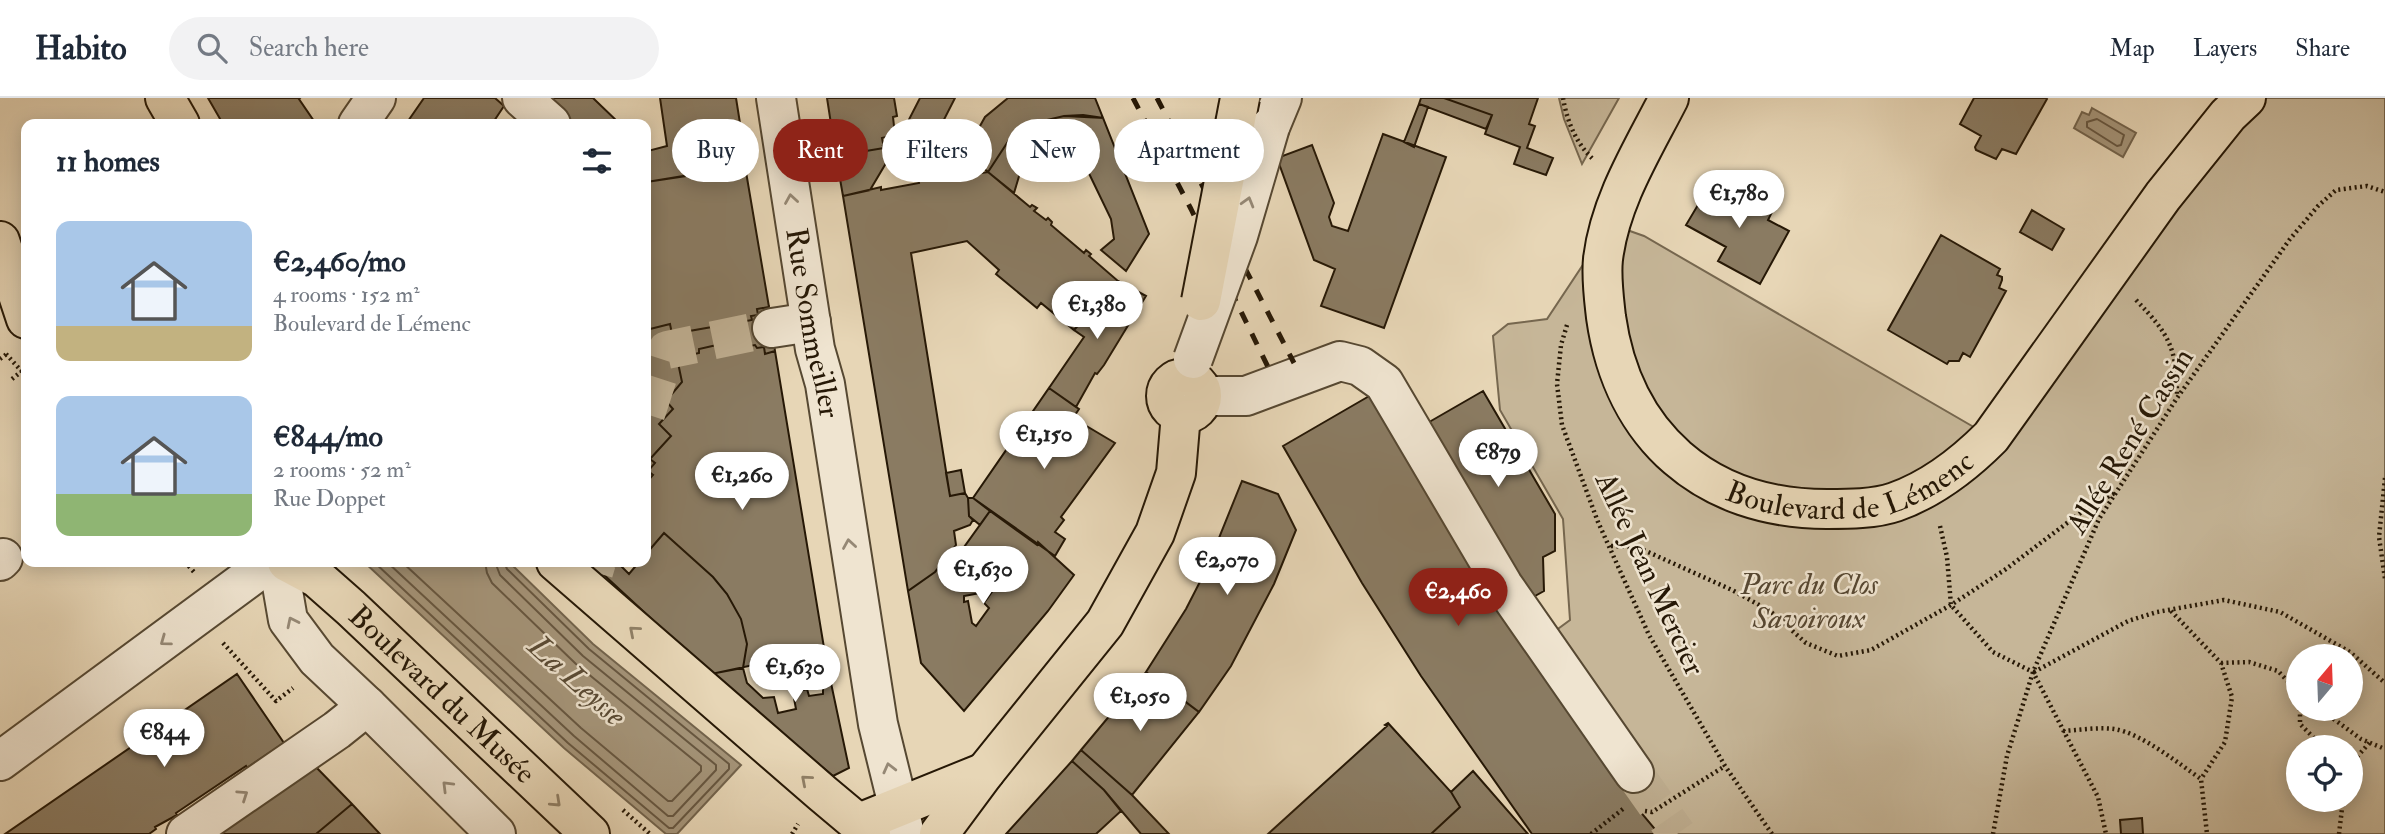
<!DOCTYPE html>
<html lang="en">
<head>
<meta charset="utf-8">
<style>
	:root { --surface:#fff; --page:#f2f2f3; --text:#1f2937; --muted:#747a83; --line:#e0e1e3; --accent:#8f2418 }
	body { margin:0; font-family:"IM FELL Double Pica",serif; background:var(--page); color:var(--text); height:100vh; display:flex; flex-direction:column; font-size:26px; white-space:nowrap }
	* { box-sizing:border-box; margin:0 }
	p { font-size:23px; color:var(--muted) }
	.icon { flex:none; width:38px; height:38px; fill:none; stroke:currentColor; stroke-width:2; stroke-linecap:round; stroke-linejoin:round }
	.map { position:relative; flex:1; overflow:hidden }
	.sheet { position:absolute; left:21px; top:21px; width:630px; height:448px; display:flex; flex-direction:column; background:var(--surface); border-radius:14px; box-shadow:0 4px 18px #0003 }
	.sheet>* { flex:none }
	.guide { position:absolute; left:672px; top:21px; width:665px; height:63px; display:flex; gap:14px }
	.needle { width:46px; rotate:19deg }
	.controls { position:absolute; left:2286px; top:546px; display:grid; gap:14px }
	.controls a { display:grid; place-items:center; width:77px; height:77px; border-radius:50%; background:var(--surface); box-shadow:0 4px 18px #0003; font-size:35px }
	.price { position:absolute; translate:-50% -60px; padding:0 16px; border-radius:24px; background:#fff; color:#222; font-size:23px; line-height:46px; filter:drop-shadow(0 2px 4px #0008) }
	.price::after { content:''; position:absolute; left:50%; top:42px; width:21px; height:16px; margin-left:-10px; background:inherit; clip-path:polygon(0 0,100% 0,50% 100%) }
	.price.current { background:var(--accent); color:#fff }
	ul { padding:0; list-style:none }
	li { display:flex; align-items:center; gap:21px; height:175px; padding:0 35px }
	li span { display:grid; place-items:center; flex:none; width:196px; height:140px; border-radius:14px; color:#555 }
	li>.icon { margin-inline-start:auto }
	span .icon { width:84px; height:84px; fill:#fffc; stroke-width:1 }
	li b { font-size:30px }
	h2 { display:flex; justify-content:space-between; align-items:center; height:84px; padding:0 35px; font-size:30px }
	.chip { padding:0 24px; border-radius:32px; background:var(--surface); box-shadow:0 4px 18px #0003; font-size:24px; line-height:63px }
	.chip.current { background:var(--accent); color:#fff }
	header { display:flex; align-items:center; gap:42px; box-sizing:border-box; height:98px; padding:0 35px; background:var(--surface); border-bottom:2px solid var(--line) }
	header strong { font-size:33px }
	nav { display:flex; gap:38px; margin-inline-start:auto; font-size:24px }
	.search { width:490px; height:63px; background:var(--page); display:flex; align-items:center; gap:18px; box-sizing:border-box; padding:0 24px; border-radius:38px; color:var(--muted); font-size:26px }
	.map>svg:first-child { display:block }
	.green { fill:#c6b698; stroke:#76674f; stroke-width:2; fill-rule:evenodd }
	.water { fill:#a5957a; stroke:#72634c; stroke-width:2 }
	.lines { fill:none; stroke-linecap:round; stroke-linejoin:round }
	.shore { stroke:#665640; stroke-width:2 }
	.building { fill:#8a7b62; stroke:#261806; stroke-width:2; fill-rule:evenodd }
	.minor-tunnel { stroke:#c0b093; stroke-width:38; stroke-dasharray:38 19; stroke-linecap:butt }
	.minor-casing { stroke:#564832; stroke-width:42 }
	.major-casing { stroke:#261806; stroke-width:42 }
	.path { stroke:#261806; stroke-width:4.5; stroke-dasharray:2 3.5; stroke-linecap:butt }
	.minor { stroke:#efe4d0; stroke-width:38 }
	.major { stroke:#e7d6b6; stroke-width:38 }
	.rail { stroke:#261806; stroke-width:5; stroke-dasharray:12 12; stroke-linecap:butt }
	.minor-bridge-casing { stroke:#564832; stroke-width:42; stroke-linecap:butt }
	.major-bridge-casing { stroke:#261806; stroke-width:42; stroke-linecap:butt }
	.minor-bridge { stroke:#efe4d0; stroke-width:38 }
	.major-bridge { stroke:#e7d6b6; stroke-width:38 }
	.oneway { stroke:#958875 }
	.oneway2 { stroke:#908067 }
	.labels { text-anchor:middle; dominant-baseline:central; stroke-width:5; stroke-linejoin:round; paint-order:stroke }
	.street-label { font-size:30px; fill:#261806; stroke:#efe4d0 }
	.park-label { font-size:30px; font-style:italic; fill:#564732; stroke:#efe4d0 }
	.water-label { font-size:32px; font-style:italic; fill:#594a34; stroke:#efe4d0 }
</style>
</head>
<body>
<header>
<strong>Habito</strong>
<div class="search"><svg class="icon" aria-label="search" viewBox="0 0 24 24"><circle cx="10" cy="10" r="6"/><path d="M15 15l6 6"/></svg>Search here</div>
<nav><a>Map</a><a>Layers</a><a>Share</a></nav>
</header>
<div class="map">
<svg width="2385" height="736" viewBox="0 0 2385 736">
	<rect width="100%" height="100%" fill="#e7d6b6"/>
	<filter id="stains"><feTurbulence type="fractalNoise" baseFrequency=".00286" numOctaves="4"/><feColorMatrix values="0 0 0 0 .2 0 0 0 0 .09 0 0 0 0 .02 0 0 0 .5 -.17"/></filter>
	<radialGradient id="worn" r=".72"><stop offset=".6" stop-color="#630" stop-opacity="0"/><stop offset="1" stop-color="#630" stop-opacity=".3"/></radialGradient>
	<path class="green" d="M 1559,0 L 1619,0 L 1582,66 L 1564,21 Z
		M 2246,0 L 2385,0 L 2385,736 L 1608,736 L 1661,696 L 1547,539 L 1570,522 L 1563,421 L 1500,312 L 1493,238 L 1508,226 L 1547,221 L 1610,126 L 1644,138 L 1991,339 ZM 2298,558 L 2350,558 L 2350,611 L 2298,611 ZM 2298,649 L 2350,649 L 2350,702 L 2298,702 Z"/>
	<path class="water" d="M 2092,10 L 2136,35 L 2123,59 L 2074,30 L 2082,14 L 2089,17 Z
		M 364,464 L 509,464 L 593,546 L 741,667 L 677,736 L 666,736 L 564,650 Z"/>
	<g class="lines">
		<path class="shore" d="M 2097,21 L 2124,37 L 2121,47 L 2117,48 L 2087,29 L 2087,24 Z
			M 374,464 L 568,645 L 669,730 L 673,730 L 729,671 L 729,666 L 589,551 L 507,471 L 504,464
			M 387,464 L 574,638 L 668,718 L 673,718 L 716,672 L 716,667 L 583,558 L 500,477 L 495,464
			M 402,464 L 581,630 L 668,703 L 672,703 L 701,673 L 701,668 L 576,566 L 492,485 L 487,475 L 485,464"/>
	</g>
	<path class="building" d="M 208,0 L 300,0 L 299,1 L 316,26 L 223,26 Z
		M 424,0 L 495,0 L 504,8 L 492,26 L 406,26 Z
		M 542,0 L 593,0 L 620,26 L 569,26 Z
		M 660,0 L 736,0 L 747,69 L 646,84 L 646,51 L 648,53 L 667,48 Z
		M 827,0 L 894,0 L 897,18 L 893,19 L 895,37 L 882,40 L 884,50 L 836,58 Z
		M 920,0 L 955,0 L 928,53 L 891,51 L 890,47 L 897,45 Z
		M 1008,0 L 1095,0 L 1103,20 L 1064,18 L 1026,27 L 1011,39 L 988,74 L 965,55 L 985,19 Z
		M 1421,0 L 1444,0 L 1492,17 L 1486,31 L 1419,6 Z
		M 1444,0 L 1538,0 L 1529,26 L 1535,28 L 1527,50 L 1553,60 L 1546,77 L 1514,66 L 1520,49 L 1485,36 L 1492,17 Z
		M 1974,0 L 2046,0 L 2047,1 L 2016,56 L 2002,51 L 1996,61 L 1976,52 L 1975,49 L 1981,38 L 1960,26 Z
		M 1419,6 L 1428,9 L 1414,49 L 1404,44 Z
		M 1083,17 L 1103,20 L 1149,136 L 1126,173 L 1101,152 L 1114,141 L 1111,121 L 1082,61 L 1064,47 L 1031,59 L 1020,75 L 1014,95 L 988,74 L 1011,39 L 1026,27 L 1064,18 Z
		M 1383,36 L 1446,59 L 1384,230 L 1321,208 L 1335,171 L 1314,162 L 1277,60 L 1312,47 L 1334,105 L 1329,119 L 1332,128 L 1348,133 Z
		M 890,47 L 892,55 L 870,92 L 843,98 L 836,58 L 884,50 L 883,48 Z
		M 745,68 L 769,209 L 757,211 L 758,217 L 751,218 L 752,222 L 672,236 L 670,226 L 646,232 L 646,84 Z
		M 988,74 L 1030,109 L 1032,107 L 1037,110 L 1034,113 L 1046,122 L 1048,120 L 1052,124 L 1051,127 L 1084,155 L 1086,152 L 1091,156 L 1089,158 L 1118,183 L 1074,232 L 1041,205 L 1037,210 L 996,176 L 999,172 L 967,143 L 911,155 L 950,398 L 965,395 L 968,400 L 969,418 L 973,422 L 970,427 L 954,433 L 956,447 L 935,474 L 908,493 L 843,98 L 881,89 L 881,92 L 919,85 L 918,77 L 934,75 L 936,82 Z
		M 1714,80 L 1772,114 L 1768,122 L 1789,133 L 1760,186 L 1718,163 L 1726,149 L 1686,127 Z
		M 2032,112 L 2064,131 L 2052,152 L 2020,134 Z
		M 1941,137 L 2000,171 L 1997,177 L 2002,179 L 2002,182 L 1999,190 L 2006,193 L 1970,259 L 1963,255 L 1959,263 L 1949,263 L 1947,266 L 1888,232 Z
		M 1118,183 L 1146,198 L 1104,267 L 1097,276 L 1095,275 L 1076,309 L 1049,290 L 1084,239 L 1074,232 Z
		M 769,209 L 775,253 L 765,256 L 764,249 L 757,250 L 755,247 L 732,251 L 730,244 L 699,251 L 699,255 L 677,260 L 682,284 L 666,303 L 673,311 L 659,326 L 671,338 L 650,361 L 655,365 L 648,373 L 653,377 L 646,385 L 646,232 L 670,226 L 672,236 L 752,222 L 751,218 L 758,217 L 757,211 Z
		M 730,244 L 732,251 L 755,247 L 757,250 L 764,249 L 765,256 L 775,253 L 830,586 L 823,588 L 823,596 L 809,598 L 807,591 L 793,595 L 796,611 L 778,615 L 774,599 L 763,600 L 747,585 L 743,570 L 747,546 L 741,521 L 727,496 L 713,479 L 664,435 L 646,456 L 646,385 L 653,377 L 648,373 L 655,365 L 650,361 L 671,338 L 659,326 L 673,311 L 666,303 L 682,284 L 677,260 L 699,255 L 699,251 Z
		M 1049,290 L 1079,311 L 1073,320 L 1115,345 L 1061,419 L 1064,422 L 1055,434 L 1065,441 L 1055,458 L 973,400 Z
		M 1483,293 L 1555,416 L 1555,453 L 1543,459 L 1544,493 L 1526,503 L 1424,327 Z
		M 1371,297 L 1573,618 L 1643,717 L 1659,736 L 1532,736 L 1421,578 L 1362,485 L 1283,348 Z
		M 961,372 L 965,395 L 950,398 L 946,375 Z
		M 1242,383 L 1278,396 L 1296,432 L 1274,486 L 1231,568 L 1199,614 L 1146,574 L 1186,511 L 1206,472 Z
		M 968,400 L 973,400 L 990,413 L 980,427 L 969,418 Z
		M 990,413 L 1037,447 L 1038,444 L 1074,477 L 1048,513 L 964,613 L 921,565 L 908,493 L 935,474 L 948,458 L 953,462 L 955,455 L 959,456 ZM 1001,471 L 1006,474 L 984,505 L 989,510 L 976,528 L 972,525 L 968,503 L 964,504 L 964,498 L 985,494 Z
		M 664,435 L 713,479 L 727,496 L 741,521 L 747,546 L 743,570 L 711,576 L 590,464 L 617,464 L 629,476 L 639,464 L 646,464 L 646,456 Z
		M 824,552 L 849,670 L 833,678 L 711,576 Z
		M 1146,574 L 1199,614 L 1132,697 L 1081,652 Z
		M 237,576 L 284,645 L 247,670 L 246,668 L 176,715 L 177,717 L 155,729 L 156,731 L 149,736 L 5,736 Z
		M 1388,625 L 1451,694 L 1460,709 L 1431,736 L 1268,736 L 1387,628 L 1385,627 Z
		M 1081,652 L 1132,697 L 1169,736 L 1141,736 L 1104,692 L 1072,663 Z
		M 1072,663 L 1104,692 L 1121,713 L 1096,736 L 1006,736 Z
		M 313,666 L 352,706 L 316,736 L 207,736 Z
		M 1473,673 L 1528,736 L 1431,736 L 1460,709 L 1451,694 Z
		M 352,706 L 380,736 L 316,736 Z
		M 2142,720 L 2143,736 L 2121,736 L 2120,722 Z"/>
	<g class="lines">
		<path class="minor-tunnel" d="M 646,316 L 667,252 L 772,230
			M 594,474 L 597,464
			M 1634,675 L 1677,736"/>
		<defs>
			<g id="minor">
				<path d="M 522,0 L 551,26"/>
				<path id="s1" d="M 776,0 L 815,251 L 825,286 L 878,626 L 905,736"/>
				<path d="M 358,26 L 376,0"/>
				<path d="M 1270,29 L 1282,0"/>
				<path d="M 772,230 L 811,224"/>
				<path d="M 1202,298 L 1246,298 L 1340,263 L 1360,268 L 1384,285 L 1503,487 L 1634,675"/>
				<path d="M 0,463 L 3,460"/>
				<path d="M 278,464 L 288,522 L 317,561 L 367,608 L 496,736"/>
				<path d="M 0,663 L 270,464"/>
				<path d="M 186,736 L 337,632 L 367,608"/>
			</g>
			<g id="major">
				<path d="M 165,0 L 180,26"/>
				<path id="s2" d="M 1669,0 C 1643,51 1610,103 1603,161 C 1601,180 1604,201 1606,219 C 1623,339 1706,411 1827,411 C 1848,411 1875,411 1895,404 C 1932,391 1964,366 1991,339 L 2163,98 L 2228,17 L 2246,0"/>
				<path d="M 0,143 L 26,221"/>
				<circle cx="1184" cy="298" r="18"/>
				<path id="s3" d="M 287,464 L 317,480 L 351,510 L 590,736"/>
				<path d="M 556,464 L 822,695 L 871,736"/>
				<path d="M 859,725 L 985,674"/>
				<path d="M 939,736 L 985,674 L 1105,525 L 1155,435 L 1176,375 L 1181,316"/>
			</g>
		</defs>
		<use href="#minor" class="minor-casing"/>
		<use href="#major" class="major-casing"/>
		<path class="path" d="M 1563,0 C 1567,23 1576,46 1594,62
			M 2136,202 C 2170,237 2177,251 2177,299
			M 1567,227 L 1561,247 L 1557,286 L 1562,327 L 1598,424 L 1649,537 L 1725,668 L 1772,736
			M 6,256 L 26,278
			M 0,261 L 8,255
			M 12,281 L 26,270
			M 2385,380 L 2379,439 L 2385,481
			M 1940,428 L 1947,459 L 1951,507 L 1993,554 L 2033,574 L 2098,699 L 2106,736
			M 1611,448 L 1637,449 L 1732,492 L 1770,513 L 1806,545 L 1838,558 L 1871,552 L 1951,507 L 2006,471 L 2083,413 L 2116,394
			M 185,464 L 194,474
			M 2171,513 L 2221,565 L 2232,599 L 2225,644 L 2201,681
			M 223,545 L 276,603 L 293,590
			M 2221,565 L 2249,564 L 2278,573 L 2298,594
			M 2034,574 L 2128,523 L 2157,514 L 2224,502 L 2280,514 L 2350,554 L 2385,585
			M 2300,611 L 2300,626 L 2323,649
			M 2320,611 L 2361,641 L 2385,651
			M 2063,633 C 2080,632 2097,629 2114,631 C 2141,635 2178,665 2201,681 L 2207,736
			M 2350,667 L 2370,644
			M 623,712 L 650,736
			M 1645,713 L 1652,714 L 1725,668
			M 792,736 L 798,726
			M 1591,736 L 1623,711
			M 1993,736 L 2007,658 L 2033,574 L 2099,421 L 2177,300 L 2290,141 L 2318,108 L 2336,92 L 2367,88 L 2385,94
			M 2339,736 L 2343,702"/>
		<use href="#minor" class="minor"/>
		<use href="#major" class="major"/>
		<path class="rail" d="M 1133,0 L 1191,111 L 1270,273
			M 1157,0 L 1294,265"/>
		<defs>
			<path id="minor-bridge" d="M 1193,261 L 1238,138 L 1270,29"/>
			<path id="major-bridge" d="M 1201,203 L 1240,0"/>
		</defs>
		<use href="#minor-bridge" class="minor-bridge-casing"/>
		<use href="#major-bridge" class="major-bridge-casing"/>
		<use href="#minor-bridge" class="minor-bridge"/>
		<use href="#major-bridge" class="major-bridge"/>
	</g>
	<defs><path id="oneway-chevron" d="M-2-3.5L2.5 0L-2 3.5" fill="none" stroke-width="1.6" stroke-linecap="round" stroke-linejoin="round" transform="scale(1.75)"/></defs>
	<g class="oneway">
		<use href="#oneway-chevron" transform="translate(791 101) rotate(-99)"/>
		<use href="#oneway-chevron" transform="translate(1248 104) rotate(-74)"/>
		<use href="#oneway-chevron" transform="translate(849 446) rotate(-99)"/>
		<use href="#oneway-chevron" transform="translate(292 524) rotate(-116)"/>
		<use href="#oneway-chevron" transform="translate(165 543) rotate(144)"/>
		<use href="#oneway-chevron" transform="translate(889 670) rotate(-104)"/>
		<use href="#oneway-chevron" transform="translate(447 688) rotate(-135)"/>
		<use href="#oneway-chevron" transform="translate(243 697) rotate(-34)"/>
	</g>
	<g class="oneway2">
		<use href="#oneway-chevron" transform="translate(634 533) rotate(-139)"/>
		<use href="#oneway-chevron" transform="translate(806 682) rotate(-139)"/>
		<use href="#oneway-chevron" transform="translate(556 704) rotate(43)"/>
	</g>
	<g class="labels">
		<g class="street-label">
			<text stroke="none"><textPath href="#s1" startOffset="228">Rue Sommeiller</textPath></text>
			<text transform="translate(2130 343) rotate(-58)">Allée René Cassin</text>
			<text stroke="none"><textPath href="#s2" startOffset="583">Boulevard de Lémenc</textPath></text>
			<text transform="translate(1650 476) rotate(65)">Allée Jean Mercier</text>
			<text stroke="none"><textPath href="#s3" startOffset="205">Boulevard du Musée</textPath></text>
		</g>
		<g class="park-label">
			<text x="1809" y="486">Parc du Clos<tspan x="1809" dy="34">Savoiroux</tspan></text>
		</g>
		<g class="water-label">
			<text transform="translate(577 583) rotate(42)">La Leysse</text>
		</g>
	</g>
	<rect width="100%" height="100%" filter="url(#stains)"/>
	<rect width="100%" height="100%" fill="url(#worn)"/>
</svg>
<div class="controls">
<a><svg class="needle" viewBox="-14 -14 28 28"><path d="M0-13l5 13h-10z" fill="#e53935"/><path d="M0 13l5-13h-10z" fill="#747a83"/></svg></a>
<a><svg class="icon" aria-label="locate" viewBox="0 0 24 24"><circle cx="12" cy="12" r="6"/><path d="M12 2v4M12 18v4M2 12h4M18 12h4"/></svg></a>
</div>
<b class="price" style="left:1739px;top:132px">€1,780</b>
<b class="price" style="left:1097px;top:243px">€1,380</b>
<b class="price" style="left:1044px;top:373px">€1,150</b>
<b class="price" style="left:1498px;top:391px">€879</b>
<b class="price" style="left:742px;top:414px">€1,260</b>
<b class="price" style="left:1227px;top:499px">€2,070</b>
<b class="price" style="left:983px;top:508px">€1,630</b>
<b class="price current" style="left:1458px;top:530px">€2,460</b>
<b class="price" style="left:795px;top:606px">€1,630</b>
<b class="price" style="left:1140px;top:635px">€1,050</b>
<b class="price" style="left:164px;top:671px">€844</b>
<div class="guide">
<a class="chip">Buy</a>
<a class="chip current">Rent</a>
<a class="chip">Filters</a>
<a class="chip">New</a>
<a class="chip">Apartment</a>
</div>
<section class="sheet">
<h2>11 homes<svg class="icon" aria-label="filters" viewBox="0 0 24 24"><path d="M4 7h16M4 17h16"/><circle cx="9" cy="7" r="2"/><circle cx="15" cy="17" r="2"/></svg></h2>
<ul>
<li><span style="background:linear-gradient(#a9c7e8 75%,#c2b280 0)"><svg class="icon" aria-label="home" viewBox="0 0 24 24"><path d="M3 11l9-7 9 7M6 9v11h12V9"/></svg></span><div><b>€2,460/mo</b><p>4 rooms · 152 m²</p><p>Boulevard de Lémenc</p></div></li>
<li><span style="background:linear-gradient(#a9c7e8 70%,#8fb573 0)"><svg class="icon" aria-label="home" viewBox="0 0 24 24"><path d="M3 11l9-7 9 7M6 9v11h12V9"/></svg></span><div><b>€844/mo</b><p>2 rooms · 52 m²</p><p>Rue Doppet</p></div></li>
</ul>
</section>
</div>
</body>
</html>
